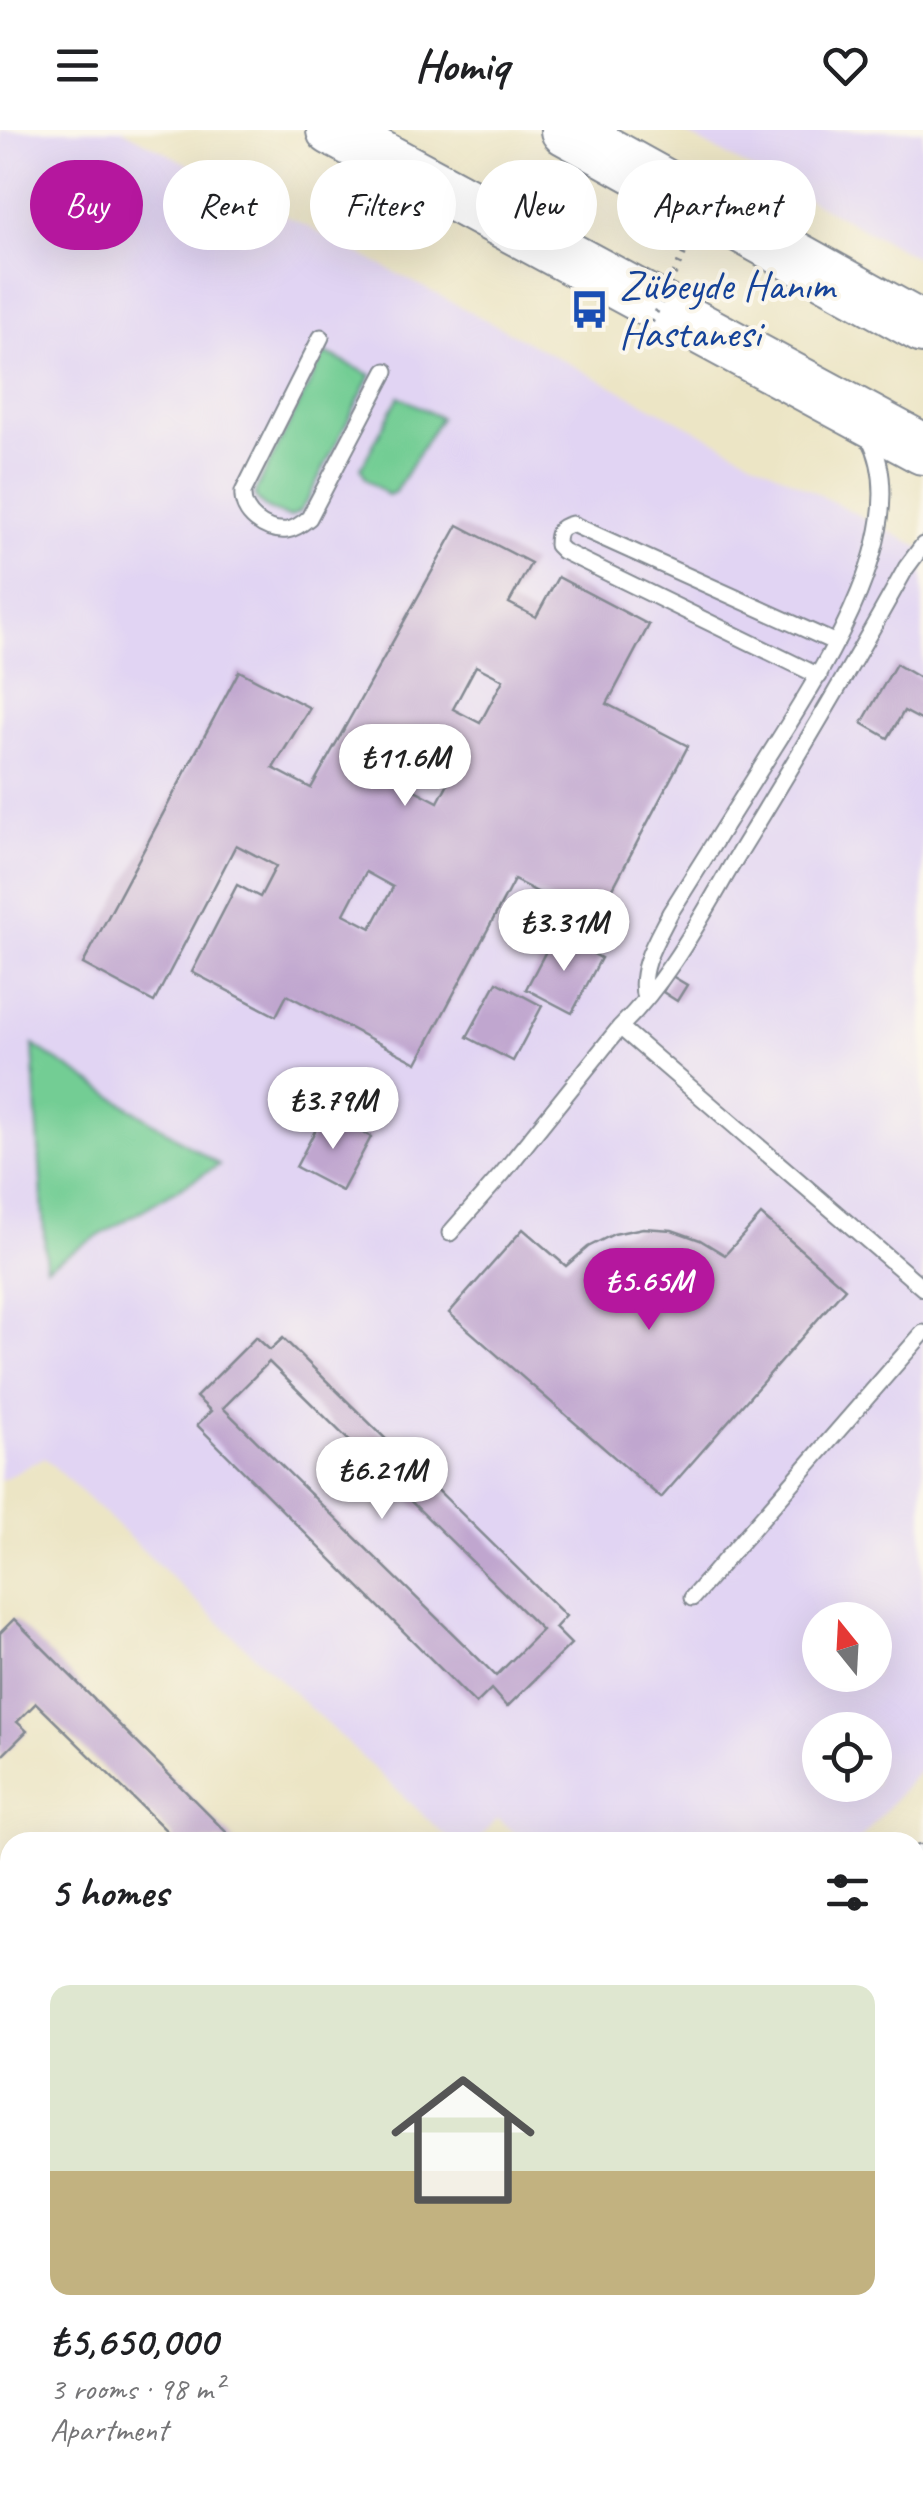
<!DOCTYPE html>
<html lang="en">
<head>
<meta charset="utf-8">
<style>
	:root { --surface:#fff; --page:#f6f6f6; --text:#202124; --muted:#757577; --accent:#b5179e }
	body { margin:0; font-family:Caveat,sans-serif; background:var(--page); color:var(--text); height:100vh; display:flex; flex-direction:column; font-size:38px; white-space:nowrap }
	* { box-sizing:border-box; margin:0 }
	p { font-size:32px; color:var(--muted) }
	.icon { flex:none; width:55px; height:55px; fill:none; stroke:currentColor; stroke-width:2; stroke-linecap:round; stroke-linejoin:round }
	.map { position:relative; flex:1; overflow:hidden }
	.panel { position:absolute; left:0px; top:1702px; width:925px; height:672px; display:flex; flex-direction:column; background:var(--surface); border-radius:30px 30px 0 0; box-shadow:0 10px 40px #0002 }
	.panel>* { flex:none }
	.banner { position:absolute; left:30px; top:30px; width:865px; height:90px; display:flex; gap:20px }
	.needle { width:65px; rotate:342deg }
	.tools { position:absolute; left:802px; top:1472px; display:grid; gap:20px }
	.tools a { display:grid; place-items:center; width:90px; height:90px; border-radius:50%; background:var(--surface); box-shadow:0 10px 40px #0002; font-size:50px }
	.price { position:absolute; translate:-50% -85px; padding:0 22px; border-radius:35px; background:#fff; color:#222; font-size:32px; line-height:65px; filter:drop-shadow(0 2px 5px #0008) }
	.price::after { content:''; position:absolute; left:50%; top:60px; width:30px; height:22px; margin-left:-15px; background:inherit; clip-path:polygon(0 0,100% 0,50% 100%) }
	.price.on { background:var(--accent); color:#fff }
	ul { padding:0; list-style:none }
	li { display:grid; align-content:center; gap:20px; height:530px; padding:0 50px }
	li span { display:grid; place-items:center; height:310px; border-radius:20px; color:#555 }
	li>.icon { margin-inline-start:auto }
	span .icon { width:180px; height:180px; fill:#fffc; stroke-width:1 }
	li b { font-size:42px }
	h2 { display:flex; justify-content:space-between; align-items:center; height:120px; padding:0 50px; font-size:42px }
	.tag { padding:0 35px; border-radius:45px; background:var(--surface); box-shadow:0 10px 40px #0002; font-size:35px; line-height:90px }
	.tag.on { background:var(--accent); color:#fff }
	header { display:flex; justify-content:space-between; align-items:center; height:130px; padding:0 50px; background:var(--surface); font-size:45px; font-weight:600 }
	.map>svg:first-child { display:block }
	.built { fill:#e1d4f3; fill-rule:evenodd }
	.green { fill:#73cd94; stroke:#477e79; stroke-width:2.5 }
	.building { fill:#c0a6cf; fill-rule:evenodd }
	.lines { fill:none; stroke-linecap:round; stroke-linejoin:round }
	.lane-casing { stroke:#848a92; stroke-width:19 }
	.secondary-casing { stroke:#848a92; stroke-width:49 }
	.primary-casing { stroke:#848a92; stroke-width:54 }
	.lane { stroke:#fff; stroke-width:15 }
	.secondary { stroke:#fff; stroke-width:45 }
	.primary { stroke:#fff; stroke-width:50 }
	.path-bridge { stroke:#848a92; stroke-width:6; stroke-dasharray:2.5 8; stroke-linecap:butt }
	.labels { text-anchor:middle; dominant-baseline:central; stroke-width:8; stroke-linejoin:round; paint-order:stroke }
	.transit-label { font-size:42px; fill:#164399; stroke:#fbf7ec; text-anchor:start }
</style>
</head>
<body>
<header><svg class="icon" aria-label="menu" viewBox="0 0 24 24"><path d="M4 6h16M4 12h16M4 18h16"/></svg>Homiq<svg class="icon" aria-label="heart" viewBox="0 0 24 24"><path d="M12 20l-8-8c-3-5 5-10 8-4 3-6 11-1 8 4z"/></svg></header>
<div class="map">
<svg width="923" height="2374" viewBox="0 0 923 2374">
	<rect width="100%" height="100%" fill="#fbf7ec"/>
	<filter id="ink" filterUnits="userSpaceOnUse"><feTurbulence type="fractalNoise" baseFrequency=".01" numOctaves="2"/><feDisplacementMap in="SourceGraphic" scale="20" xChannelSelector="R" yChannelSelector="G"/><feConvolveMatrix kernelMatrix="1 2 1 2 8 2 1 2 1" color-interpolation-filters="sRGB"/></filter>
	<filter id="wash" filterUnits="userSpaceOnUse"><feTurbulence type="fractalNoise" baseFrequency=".0048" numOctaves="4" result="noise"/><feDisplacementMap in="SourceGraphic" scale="40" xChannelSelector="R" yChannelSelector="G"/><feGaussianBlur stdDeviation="2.25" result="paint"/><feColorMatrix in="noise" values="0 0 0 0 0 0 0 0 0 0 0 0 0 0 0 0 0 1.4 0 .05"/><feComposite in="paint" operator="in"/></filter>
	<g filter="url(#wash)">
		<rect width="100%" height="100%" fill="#ece5c5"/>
		<path class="built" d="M 0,0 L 123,0 L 923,419 L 923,1636 L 858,1712 L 525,1712 L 497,1688 L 477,1712 L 452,1712 L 44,1327 L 0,1351 ZM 820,1490 L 875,1490 L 875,1545 L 820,1545 ZM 820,1600 L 875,1600 L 875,1655 L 820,1655 Z
			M 679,0 L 923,0 L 923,131 Z"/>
		<path class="green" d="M 325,223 L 371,245 L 308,369 L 299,382 L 290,387 C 276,384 264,379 255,367 L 256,360 Z
			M 399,266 L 440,288 L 395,362 L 388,365 L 366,349 L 361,338 Z
			M 33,915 L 219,1035 L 46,1137 Z
			M 477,2365 L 701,2365 L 694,2374 L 468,2374 Z"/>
		<g id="blocks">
			<path class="building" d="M 458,395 L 531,433 L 509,473 L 536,487 L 558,447 L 649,495 L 607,574 L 688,616 L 595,792 L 514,750 L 417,933 L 287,865 L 276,886 L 192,842 L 237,755 L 260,767 L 276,736 L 236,715 L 154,872 L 83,834 L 239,541 L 310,578 L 273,638 L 311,658 ZM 476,536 L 503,550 L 480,593 L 453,579 ZM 438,607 L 465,621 L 438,672 L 411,658 ZM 366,742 L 393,757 L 371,798 L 344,784 Z
				M 896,534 L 923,550 L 923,591 L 904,581 L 888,608 L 862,593 Z
				M 555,804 L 601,828 L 572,883 L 526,859 Z
				M 672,846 L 687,855 L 677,871 L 663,862 Z
				M 497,852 L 542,876 L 513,931 L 467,907 Z
				M 325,982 L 371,1007 L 342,1061 L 296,1037 Z
				M 761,1085 L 845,1158 L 661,1368 L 449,1183 L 523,1099 L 566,1136 L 588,1117 L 614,1104 L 643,1098 L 672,1100 L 700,1110 L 725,1125 Z
				M 256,1207 L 270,1220 L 283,1208 L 566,1486 L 555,1498 L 571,1514 L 507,1577 L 491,1559 L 476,1574 L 197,1295 L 211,1281 L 196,1267 ZM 269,1232 L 542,1500 L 496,1546 L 223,1278 Z
				M 14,1489 L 236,1712 L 170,1712 L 174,1708 L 36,1573 L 17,1592 L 27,1601 L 0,1628 L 0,1503 Z
				M 10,1856 L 10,2123 L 0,2133 L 0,1866 Z
				M 915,2297 L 923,2305 L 923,2374 L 895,2374 L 885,2365 L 915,2365 Z"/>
		</g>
	</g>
	<g filter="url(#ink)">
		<use href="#blocks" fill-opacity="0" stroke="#848a92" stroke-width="2.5"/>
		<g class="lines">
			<defs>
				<path id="lane" d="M 321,207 L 243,362 C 241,384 265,402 287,400 C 295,399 303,393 309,388 L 386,241
					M 819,546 L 563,421 L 557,415 C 557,402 559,397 572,394 L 836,513
					M 645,869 C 637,839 657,809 670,783 C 701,734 732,684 763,635 C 812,556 919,401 869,307
					M 620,897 L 923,1158
					M 450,1103 L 502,1044 L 620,897 C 669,850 702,785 736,728 C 795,632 852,536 906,438 L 923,415
					M 692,1468 L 923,1203
					M 915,1953 L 923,1958"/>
				<path id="secondary" d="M 915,1746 L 923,1738
					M 915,1856 L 923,1848
					M 915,2125 L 923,2133
					M 296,2374 L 305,2365
					M 401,2374 L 410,2365"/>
				<path id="primary" d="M 332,0 L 923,319
					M 566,0 L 923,198"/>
			</defs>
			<use href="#lane" class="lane-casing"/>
			<use href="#secondary" class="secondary-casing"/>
			<use href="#primary" class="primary-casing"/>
			<use href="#lane" class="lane"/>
			<use href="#secondary" class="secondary"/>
			<use href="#primary" class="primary"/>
			<path class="path-bridge" d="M 642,211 L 723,42"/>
		</g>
	</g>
	<defs>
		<symbol id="bus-bare" viewBox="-9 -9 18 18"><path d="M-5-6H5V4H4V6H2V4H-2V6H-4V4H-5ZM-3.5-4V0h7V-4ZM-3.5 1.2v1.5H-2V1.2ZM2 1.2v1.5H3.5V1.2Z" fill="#1a4fb4" stroke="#fbf7ec" stroke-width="2.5" paint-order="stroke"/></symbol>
	</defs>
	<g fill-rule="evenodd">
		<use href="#bus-bare" x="562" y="152" width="55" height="55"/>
	</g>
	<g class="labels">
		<g class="transit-label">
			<text x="619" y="155">Zübeyde Hanım<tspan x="619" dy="48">Hastanesi</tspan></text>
		</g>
	</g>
</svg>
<div class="tools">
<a><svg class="needle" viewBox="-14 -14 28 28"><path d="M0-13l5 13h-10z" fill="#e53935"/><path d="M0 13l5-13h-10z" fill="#757577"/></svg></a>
<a><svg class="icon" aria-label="locate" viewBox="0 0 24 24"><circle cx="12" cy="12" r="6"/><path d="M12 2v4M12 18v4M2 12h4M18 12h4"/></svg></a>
</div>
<b class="price" style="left:405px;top:679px">₺11.6M</b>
<b class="price" style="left:564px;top:844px">₺3.31M</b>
<b class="price" style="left:333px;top:1022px">₺3.79M</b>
<b class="price on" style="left:649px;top:1203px">₺5.65M</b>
<b class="price" style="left:382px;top:1392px">₺6.21M</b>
<div class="banner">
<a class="tag on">Buy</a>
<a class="tag">Rent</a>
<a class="tag">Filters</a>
<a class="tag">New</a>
<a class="tag">Apartment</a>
</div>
<section class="panel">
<h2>5 homes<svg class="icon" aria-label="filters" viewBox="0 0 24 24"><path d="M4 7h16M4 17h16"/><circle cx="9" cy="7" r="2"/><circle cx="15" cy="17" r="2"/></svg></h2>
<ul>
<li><span style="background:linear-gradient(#dfe7d0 60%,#c2b280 0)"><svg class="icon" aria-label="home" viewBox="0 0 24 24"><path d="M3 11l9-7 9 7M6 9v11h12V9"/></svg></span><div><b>₺5,650,000</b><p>3 rooms · 98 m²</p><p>Apartment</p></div></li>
</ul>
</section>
</div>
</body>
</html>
